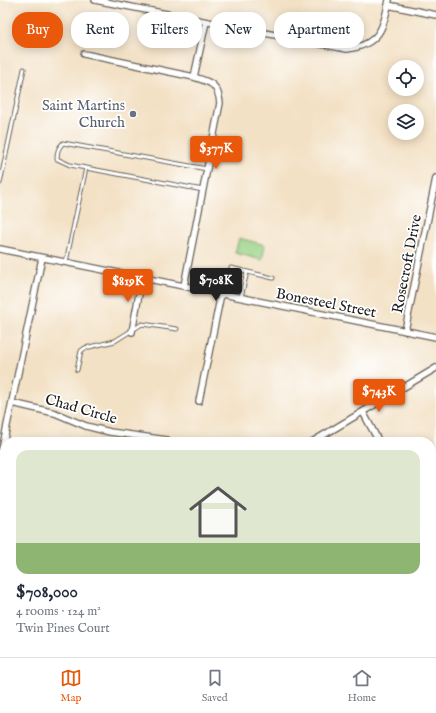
<!DOCTYPE html>
<html lang="en">
<head>
<meta charset="utf-8">
<style>
	:root { --surface:#fff; --page:#f2f2f3; --text:#1f2937; --muted:#747a83; --line:#e0e1e3; --accent:#ea580c }
	body { margin:0; font-family:"IM FELL English",serif; background:var(--page); color:var(--text); height:100vh; display:flex; flex-direction:column; font-size:15px; white-space:nowrap }
	* { box-sizing:border-box; margin:0 }
	p { font-size:13px; color:var(--muted) }
	.icon { flex:none; width:22px; height:22px; fill:none; stroke:currentColor; stroke-width:2; stroke-linecap:round; stroke-linejoin:round }
	.map { position:relative; flex:1; overflow:hidden }
	.drawer { position:absolute; left:0px; top:437px; width:436px; height:220px; display:flex; flex-direction:column; background:var(--surface); border-radius:16px 16px 0 0; box-shadow:0 2px 10px #0003 }
	.drawer>* { flex:none }
	.guide { position:absolute; left:12px; top:12px; width:412px; height:36px; display:flex; gap:8px }
	.tools { position:absolute; left:388px; top:60px; display:grid; gap:8px }
	.tools a { display:grid; place-items:center; width:36px; height:36px; border-radius:50%; background:var(--surface); box-shadow:0 2px 10px #0003; font-size:20px }
	.price { position:absolute; translate:-50% -34px; padding:0 9px; border-radius:4px; background:var(--accent); color:#fff; font-size:13px; line-height:26px; filter:drop-shadow(0 1px 2px #0008) }
	.price::after { content:''; position:absolute; left:50%; top:24px; width:12px; height:9px; margin-left:-6px; background:inherit; clip-path:polygon(0 0,100% 0,50% 100%) }
	.price.on { background:#222; color:#fff }
	ul { padding:0; list-style:none }
	li { display:grid; align-content:center; gap:8px; height:212px; padding:0 16px }
	li+li { border-top:1px solid var(--line) }
	li span { display:grid; place-items:center; height:124px; border-radius:12px; color:#555 }
	li>.icon { margin-inline-start:auto }
	span .icon { width:72px; height:72px; fill:#fffc; stroke-width:1 }
	li b { font-size:17px }
	.chip { padding:0 14px; border-radius:16px; background:var(--surface); box-shadow:0 2px 10px #0003; font-size:14px; line-height:36px }
	.chip.on { background:var(--accent); color:#fff }
	.tabs { display:flex; justify-content:space-around; align-items:center; height:56px; border-top:1px solid var(--line); background:var(--surface); font-size:11px; color:var(--muted) }
	.tabs a { display:grid; justify-items:center; gap:2px }
	.tabs .on { color:var(--accent) }
	.map>svg:first-child { display:block }
	.green { fill:#99d183; stroke:#5a7650 }
	.lines { fill:none; stroke-linecap:round; stroke-linejoin:round }
	.service-casing { stroke:#676157; stroke-width:5 }
	.minor-casing { stroke:#676157; stroke-width:8 }
	.service { stroke:#fff; stroke-width:3 }
	.minor { stroke:#fff; stroke-width:5.5 }
	.worship-dot { fill:#6b7280; stroke:#fff; stroke-width:1.5 }
	.labels { text-anchor:middle; dominant-baseline:central; stroke-width:3.5; stroke-linejoin:round; paint-order:stroke }
	.worship-label { font-size:15px; fill:#5b616d; stroke:#fff; text-anchor:end }
	.street-label { font-size:15px; fill:#1c1c1c; stroke:#fff }
</style>
</head>
<body>
<div class="map">
<svg width="436" height="657" viewBox="0 0 436 657">
	<rect width="100%" height="100%" fill="#fff"/>
	<filter id="ink" filterUnits="userSpaceOnUse"><feTurbulence type="fractalNoise" baseFrequency=".025" numOctaves="2"/><feDisplacementMap in="SourceGraphic" scale="8" xChannelSelector="R" yChannelSelector="G"/><feConvolveMatrix kernelMatrix="1 2 1 2 8 2 1 2 1" color-interpolation-filters="sRGB"/></filter>
	<filter id="wash" filterUnits="userSpaceOnUse"><feTurbulence type="fractalNoise" baseFrequency=".012" numOctaves="4" result="noise"/><feDisplacementMap in="SourceGraphic" scale="16" xChannelSelector="R" yChannelSelector="G"/><feGaussianBlur stdDeviation="0.9" result="paint"/><feColorMatrix in="noise" values="0 0 0 0 0 0 0 0 0 0 0 0 0 0 0 0 0 1.4 0 .05"/><feComposite in="paint" operator="in"/></filter>
	<g filter="url(#wash)">
		<rect width="100%" height="100%" fill="#f3e1c5"/>
		<path class="green" d="M 239,238 L 265,245 L 262,260 L 235,253 Z"/>
	</g>
	<g filter="url(#ink)">
		<g class="lines">
			<defs>
				<path id="service" d="M 0,183 L 24,69
					M 203,190 L 70,165 L 57,159 C 57,152 58,148 63,143 L 207,169
					M 66,262 L 86,168
					M 231,268 L 273,278
					M 241,297 L 247,272
					M 77,370 L 81,351 L 85,348 L 115,341 L 142,324 L 177,329
					M 0,617 L 5,618
					M 0,643 L 5,620"/>
				<path id="minor" d="M 95,0 L 347,49 C 379,45 384,28 389,0
					M 388,5 L 436,15
					M 84,54 L 194,77 C 211,82 218,84 220,103 L 184,286
					M 194,77 L 206,22
					M 0,249 L 436,337
					M 405,331 L 436,178
					M 132,332 L 142,278
					M 199,401 L 221,294
					M 12,403 L 55,413 L 86,426 L 110,432 L 167,440
					M 363,412 L 379,442
					M 312,442 L 436,368
					M 0,459 L 42,258
					M 0,554 L 5,555
					M 431,618 L 436,619
					M 40,653 L 60,657
					M 274,657 L 275,652"/>
			</defs>
			<use href="#service" class="service-casing"/>
			<use href="#minor" class="minor-casing"/>
			<use href="#service" class="service"/>
			<use href="#minor" class="minor"/>
		</g>
	</g>
	<circle class="worship-dot" cx="133" cy="114" r="4"/>
	<g class="labels">
		<g class="worship-label">
			<text x="125" y="105">Saint Martins<tspan x="125" dy="17">Church</tspan></text>
		</g>
		<g class="street-label">
			<text transform="translate(407 264) rotate(-79)">Rosecroft Drive</text>
			<text transform="translate(326 303) rotate(11)">Bonesteel Street</text>
			<text transform="translate(81 409) rotate(16)">Chad Circle</text>
		</g>
	</g>
</svg>
<div class="tools">
<a><svg class="icon" aria-label="locate" viewBox="0 0 24 24"><circle cx="12" cy="12" r="6"/><path d="M12 2v4M12 18v4M2 12h4M18 12h4"/></svg></a>
<a><svg class="icon" aria-label="layers" viewBox="0 0 24 24"><path d="M12 4l9 5-9 5-9-5zM3 14l9 5 9-5"/></svg></a>
</div>
<b class="price" style="left:216px;top:170px">$377K</b>
<b class="price on" style="left:216px;top:302px">$708K</b>
<b class="price" style="left:128px;top:303px">$819K</b>
<b class="price" style="left:379px;top:413px">$743K</b>
<div class="guide">
<a class="chip on">Buy</a>
<a class="chip">Rent</a>
<a class="chip">Filters</a>
<a class="chip">New</a>
<a class="chip">Apartment</a>
</div>
<section class="drawer">
<ul>
<li><span style="background:linear-gradient(#dfe7d0 75%,#8fb573 0)"><svg class="icon" aria-label="home" viewBox="0 0 24 24"><path d="M3 11l9-7 9 7M6 9v11h12V9"/></svg></span><div><b>$708,000</b><p>4 rooms · 124 m²</p><p>Twin Pines Court</p></div></li>
</ul>
</section>
</div>
<nav class="tabs">
<a class="on"><svg class="icon" aria-label="map" viewBox="0 0 24 24"><path d="M3 6l6-2 6 2 6-2v14l-6 2-6-2-6 2zM9 4v14M15 6v14"/></svg>Map</a>
<a><svg class="icon" aria-label="saved" viewBox="0 0 24 24"><path d="M7 4h10v16l-5-4-5 4z"/></svg>Saved</a>
<a><svg class="icon" aria-label="home" viewBox="0 0 24 24"><path d="M3 11l9-7 9 7M6 9v11h12V9"/></svg>Home</a>
</nav>
</body>
</html>
